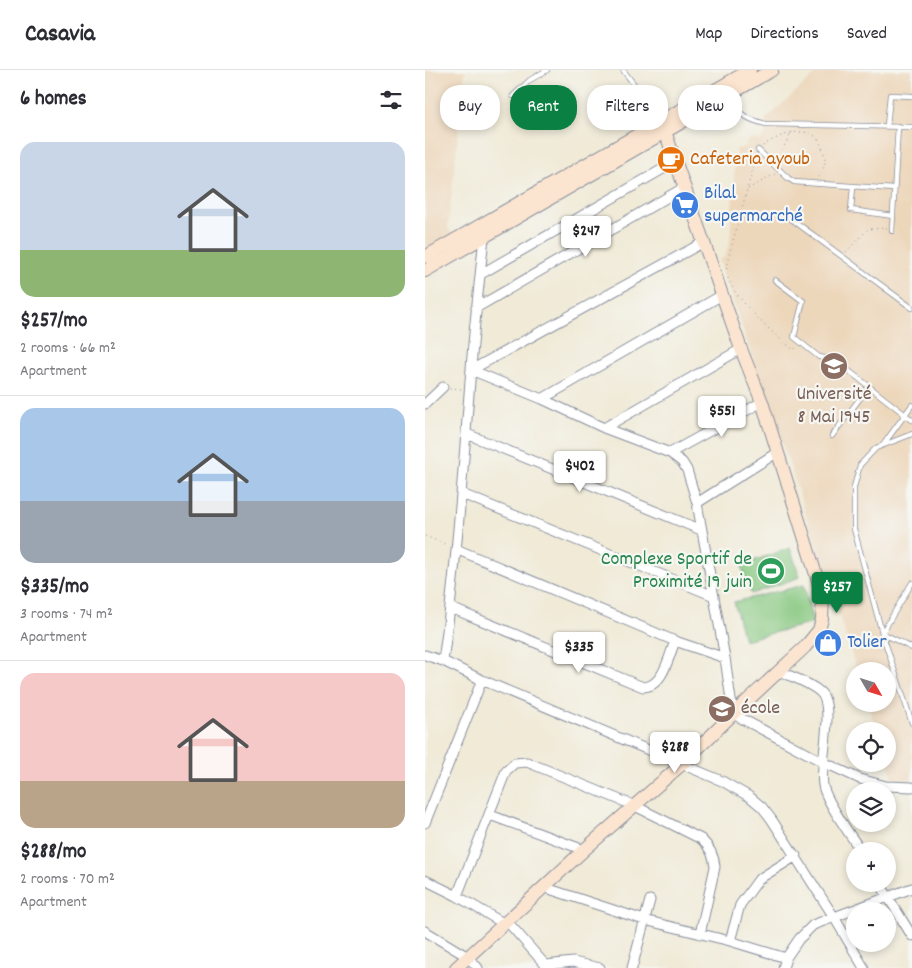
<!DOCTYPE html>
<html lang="en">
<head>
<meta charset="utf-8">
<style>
	:root { --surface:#fff; --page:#f7f7f7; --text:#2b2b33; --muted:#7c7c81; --line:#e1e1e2; --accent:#0b8043 }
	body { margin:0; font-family:Dekko,sans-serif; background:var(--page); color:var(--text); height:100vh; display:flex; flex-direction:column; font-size:19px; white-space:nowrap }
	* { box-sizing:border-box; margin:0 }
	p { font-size:16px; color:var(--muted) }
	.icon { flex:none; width:28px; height:28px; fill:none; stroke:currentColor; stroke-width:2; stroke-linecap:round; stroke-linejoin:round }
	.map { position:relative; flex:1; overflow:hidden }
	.side { display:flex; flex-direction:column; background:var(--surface); width:425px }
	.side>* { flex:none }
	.hud { position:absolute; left:15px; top:15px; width:396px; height:45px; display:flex; gap:10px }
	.needle { width:32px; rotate:129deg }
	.fabs { position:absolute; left:421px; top:592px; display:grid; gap:10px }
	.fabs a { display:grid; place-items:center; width:50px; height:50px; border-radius:50%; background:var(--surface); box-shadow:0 2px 8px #0003; font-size:25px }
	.price { position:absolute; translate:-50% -42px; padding:0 11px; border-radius:5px; background:#fff; color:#222; font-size:16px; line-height:32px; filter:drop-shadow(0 1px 2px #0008) }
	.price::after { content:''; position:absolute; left:50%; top:30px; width:15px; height:11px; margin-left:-8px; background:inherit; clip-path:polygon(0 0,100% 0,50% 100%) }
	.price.active { background:var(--accent); color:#fff }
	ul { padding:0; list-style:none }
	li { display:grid; align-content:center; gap:10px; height:265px; padding:0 20px }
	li+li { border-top:1px solid var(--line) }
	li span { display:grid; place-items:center; height:155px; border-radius:15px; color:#555 }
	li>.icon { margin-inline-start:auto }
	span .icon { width:90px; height:90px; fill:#fffc; stroke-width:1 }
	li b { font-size:21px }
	h2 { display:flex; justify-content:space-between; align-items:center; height:60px; padding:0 20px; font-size:21px }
	.chip { padding:0 18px; border-radius:20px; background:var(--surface); box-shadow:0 2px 8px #0003; font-size:18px; line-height:45px }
	.chip.active { background:var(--accent); color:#fff }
	header { display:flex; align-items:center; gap:30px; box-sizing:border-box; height:70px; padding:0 25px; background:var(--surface); border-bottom:1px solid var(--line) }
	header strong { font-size:24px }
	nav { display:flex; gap:28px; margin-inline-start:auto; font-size:18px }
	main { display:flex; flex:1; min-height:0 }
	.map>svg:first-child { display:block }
	.built { fill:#edd7bb }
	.green { fill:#86c77f; stroke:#507b6e }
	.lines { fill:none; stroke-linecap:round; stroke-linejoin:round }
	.lane-casing { stroke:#868c9a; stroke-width:6 }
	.street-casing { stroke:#868c9a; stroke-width:11 }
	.secondary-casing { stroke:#868c9a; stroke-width:14 }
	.path { stroke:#868c9a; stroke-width:1; stroke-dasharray:1 4; stroke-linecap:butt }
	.lane { stroke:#fff; stroke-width:4.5 }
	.street { stroke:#fff; stroke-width:9 }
	.secondary { stroke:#fce5d0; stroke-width:12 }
	.labels { text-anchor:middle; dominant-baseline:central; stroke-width:4.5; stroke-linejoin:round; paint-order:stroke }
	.food-label { font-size:20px; fill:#c56008; stroke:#f6f6f2; text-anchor:start }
	.shop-label { font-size:20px; fill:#366cbe; stroke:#f6f6f2; text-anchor:start }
	.education-label { font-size:20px; fill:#785e54; stroke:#f6f6f2 }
	.leisure-label { font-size:20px; fill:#27864d; stroke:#f6f6f2; text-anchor:end }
</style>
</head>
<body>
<header>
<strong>Casavia</strong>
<nav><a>Map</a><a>Directions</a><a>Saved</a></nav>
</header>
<main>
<section class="side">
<h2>6 homes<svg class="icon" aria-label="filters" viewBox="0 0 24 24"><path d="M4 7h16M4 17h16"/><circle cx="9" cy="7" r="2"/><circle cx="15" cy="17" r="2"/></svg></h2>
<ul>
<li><span style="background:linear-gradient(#c9d6e8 70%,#8fb573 0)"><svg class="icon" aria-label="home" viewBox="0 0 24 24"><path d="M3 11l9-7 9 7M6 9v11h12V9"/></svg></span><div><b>$257/mo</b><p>2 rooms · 66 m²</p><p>Apartment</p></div></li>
<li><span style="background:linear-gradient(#a9c7e8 60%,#9aa5b1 0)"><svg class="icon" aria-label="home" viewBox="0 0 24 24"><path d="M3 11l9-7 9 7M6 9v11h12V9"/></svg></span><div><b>$335/mo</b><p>3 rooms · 74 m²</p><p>Apartment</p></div></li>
<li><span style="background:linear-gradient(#f6c9c9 70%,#b9a48a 0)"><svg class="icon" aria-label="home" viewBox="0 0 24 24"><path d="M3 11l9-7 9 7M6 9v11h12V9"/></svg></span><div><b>$288/mo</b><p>2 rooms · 70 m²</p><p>Apartment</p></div></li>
</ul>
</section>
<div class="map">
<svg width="487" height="898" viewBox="0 0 487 898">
	<rect width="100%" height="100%" fill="#f6f6f2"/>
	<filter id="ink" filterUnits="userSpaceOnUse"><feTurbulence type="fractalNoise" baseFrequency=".02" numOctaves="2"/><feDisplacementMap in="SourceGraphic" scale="10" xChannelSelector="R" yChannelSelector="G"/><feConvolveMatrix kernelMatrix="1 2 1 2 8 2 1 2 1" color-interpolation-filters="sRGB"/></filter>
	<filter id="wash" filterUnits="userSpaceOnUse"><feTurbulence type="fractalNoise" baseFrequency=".0096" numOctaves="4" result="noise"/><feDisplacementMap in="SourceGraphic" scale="20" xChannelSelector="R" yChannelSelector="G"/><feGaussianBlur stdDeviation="1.12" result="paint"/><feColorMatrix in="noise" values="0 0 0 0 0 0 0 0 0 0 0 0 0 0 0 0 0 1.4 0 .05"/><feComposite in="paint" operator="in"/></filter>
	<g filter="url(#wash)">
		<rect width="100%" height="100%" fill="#f0ead7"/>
		<path class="built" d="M 0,0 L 40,0 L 23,158 L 29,166 L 0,181 Z
			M 395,0 L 487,0 L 487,709 L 468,709 L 463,693 L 462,661 L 452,661 L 443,634 L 462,634 L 462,601 L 432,601 L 367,402 L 294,190 L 300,187 L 305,172 L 311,79 L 320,77 L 322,75 L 320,73 L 325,69 L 327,70 L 330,68 L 334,71 L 340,66 L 341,49 Z"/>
		<path class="green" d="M 365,478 L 375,507 L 326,524 L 316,495 Z
			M 379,515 L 388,553 L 319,570 L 309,532 Z"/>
	</g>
	<g filter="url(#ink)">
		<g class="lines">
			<defs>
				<path id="lane" d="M 198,0 L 235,48
					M 88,26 L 105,10 L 122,0
					M 300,27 C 315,44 320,49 341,54 L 487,57
					M 189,49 L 221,28
					M 462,56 L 465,25 L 487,26
					M 333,80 L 363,108 L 369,112 L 469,119
					M 428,117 L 426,140 L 468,146
					M 365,148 L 487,238
					M 467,161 L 473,56
					M 350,210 L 378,231 L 369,267 L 394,287 L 410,290 L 487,350
					M 487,364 L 451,378 L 435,395 L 429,417 L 429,459 L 457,563 L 487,653
					M 407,366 L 444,316
					M 458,375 L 487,335
					M 487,513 L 457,563 L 487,578"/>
				<path id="street" d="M 56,204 L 250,92
					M 51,238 L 260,117
					M 46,300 L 117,329 L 179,358 L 245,383 L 257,392 L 262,400 L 272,433 L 300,588 L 308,644 L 398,692 L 435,709 L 461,716 L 487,717
					M 46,300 L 279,172
					M 117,329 L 297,225
					M 0,334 L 18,317
					M 179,358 L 316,279
					M 42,364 L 276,460
					M 245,383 L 337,332
					M 37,424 L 289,526
					M 272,433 L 353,382
					M 31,479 L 250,571 L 300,588
					M 26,538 L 218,617 C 238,617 244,586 250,571
					M 0,585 L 18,591 L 57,610 L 297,711 L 325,727 L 337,737 L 347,750 L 409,847 L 439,898
					M 18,591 C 32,494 38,397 46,299 C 49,254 55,210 59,166
					M 354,601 C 367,607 384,612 395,622 C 411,635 394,694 398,715 C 400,730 426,766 436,781
					M 65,745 L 159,780
					M 0,753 L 57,610
					M 0,810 L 32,826 L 78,853
					M 455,814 L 487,866
					M 118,817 L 219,850 L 305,871 L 361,888
					M 32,826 L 81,701 L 90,693 L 102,692 L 210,736 L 276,769 C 285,777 289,785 290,797 L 275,864
					M 81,850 L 123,898
					M 0,861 L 43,887 L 53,898
					M 305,871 L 315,835 L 334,809 L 371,786
					M 121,895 L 148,892 L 175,898
					M 207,898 L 225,830
					M 358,898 L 361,888 L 374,869 L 388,855 L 487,818"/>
				<path id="secondary" d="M 0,187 L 325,0
					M 0,201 L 347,0
					M 31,898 L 159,780 L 257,694 L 308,644 L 380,577 L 394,560 L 397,549 L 398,527 L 337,332 L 316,279 L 236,50"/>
			</defs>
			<use href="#lane" class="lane-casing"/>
			<use href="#street" class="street-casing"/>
			<use href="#secondary" class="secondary-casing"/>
			<path class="path" d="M 338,76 C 350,67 378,55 391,67 C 395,71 396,75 398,81 C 402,92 400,96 394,107
				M 331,87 L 302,193 C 302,197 301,201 302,205 C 307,227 351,267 369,280 L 372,276
				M 355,90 L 357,80 L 368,60
				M 323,119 L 350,104
				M 421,182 L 443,159 L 462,158
				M 25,318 L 36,319
				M 0,466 L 22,475"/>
			<use href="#lane" class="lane"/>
			<use href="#street" class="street"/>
			<use href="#secondary" class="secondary"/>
		</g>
	</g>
	<defs>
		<symbol id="cafe-disc" viewBox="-11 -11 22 22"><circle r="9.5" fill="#e8710a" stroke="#f6f6f2"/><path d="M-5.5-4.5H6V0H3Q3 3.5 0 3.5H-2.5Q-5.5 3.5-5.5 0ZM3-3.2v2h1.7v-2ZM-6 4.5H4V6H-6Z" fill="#fff"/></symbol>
		<symbol id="supermarket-disc" viewBox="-11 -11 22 22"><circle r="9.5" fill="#3f7fe0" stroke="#f6f6f2"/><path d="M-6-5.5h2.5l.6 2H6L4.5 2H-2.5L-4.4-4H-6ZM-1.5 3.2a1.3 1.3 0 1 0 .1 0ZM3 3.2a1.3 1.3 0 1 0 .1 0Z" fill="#fff"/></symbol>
		<symbol id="university-disc" viewBox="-11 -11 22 22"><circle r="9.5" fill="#8d6e63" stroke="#f6f6f2"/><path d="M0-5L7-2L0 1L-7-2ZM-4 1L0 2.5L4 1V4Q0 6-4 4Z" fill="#fff"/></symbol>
		<symbol id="stadium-disc" viewBox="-11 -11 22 22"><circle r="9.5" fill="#2e9e5b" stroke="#f6f6f2"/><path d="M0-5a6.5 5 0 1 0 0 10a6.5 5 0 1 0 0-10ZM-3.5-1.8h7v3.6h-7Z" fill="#fff"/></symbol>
		<symbol id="shop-disc" viewBox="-11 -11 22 22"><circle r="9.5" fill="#3f7fe0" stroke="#f6f6f2"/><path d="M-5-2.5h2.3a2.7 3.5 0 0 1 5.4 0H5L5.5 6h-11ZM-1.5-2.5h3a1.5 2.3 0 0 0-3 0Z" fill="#fff"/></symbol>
		<symbol id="school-disc" viewBox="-11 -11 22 22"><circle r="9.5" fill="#8d6e63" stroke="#f6f6f2"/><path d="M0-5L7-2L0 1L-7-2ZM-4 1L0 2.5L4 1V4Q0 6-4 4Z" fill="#fff"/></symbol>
	</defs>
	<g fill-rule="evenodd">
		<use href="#cafe-disc" x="230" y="74" width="32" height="32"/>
		<use href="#supermarket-disc" x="244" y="119" width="32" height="32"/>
		<use href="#university-disc" x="393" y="280" width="32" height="32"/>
		<use href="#stadium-disc" x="330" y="485" width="32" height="32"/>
		<use href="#shop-disc" x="387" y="557" width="32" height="32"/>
		<use href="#school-disc" x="281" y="623" width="32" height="32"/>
	</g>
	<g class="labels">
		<g class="food-label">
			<text x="265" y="90">Cafeteria ayoub</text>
		</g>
		<g class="shop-label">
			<text x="279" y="124">Bilal<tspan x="279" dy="23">supermarché</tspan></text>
			<text x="422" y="573">Tolier</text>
		</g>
		<g class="education-label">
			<text x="409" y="325">Université<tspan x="409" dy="23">8 Mai 1945</tspan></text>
			<text x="316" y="639" text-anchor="start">école</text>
		</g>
		<g class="leisure-label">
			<text x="327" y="490">Complexe Sportif de<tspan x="327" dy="23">Proximité 19 juin</tspan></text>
		</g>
	</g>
</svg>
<div class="fabs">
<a><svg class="needle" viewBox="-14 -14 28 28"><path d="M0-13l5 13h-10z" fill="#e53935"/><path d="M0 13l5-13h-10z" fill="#7c7c81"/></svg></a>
<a><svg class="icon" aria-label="locate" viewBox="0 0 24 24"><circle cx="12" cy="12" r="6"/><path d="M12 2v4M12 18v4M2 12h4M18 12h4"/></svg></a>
<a><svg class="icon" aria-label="layers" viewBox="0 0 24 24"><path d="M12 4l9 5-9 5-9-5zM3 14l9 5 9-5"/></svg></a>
<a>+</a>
<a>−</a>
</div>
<b class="price" style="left:161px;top:188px">$247</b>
<b class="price" style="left:297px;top:368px">$551</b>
<b class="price" style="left:155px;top:423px">$402</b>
<b class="price active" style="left:412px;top:544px">$257</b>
<b class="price" style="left:154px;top:604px">$335</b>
<b class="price" style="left:250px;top:704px">$288</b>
<div class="hud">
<a class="chip">Buy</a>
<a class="chip active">Rent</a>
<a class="chip">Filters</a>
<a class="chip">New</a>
</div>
</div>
</main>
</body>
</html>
